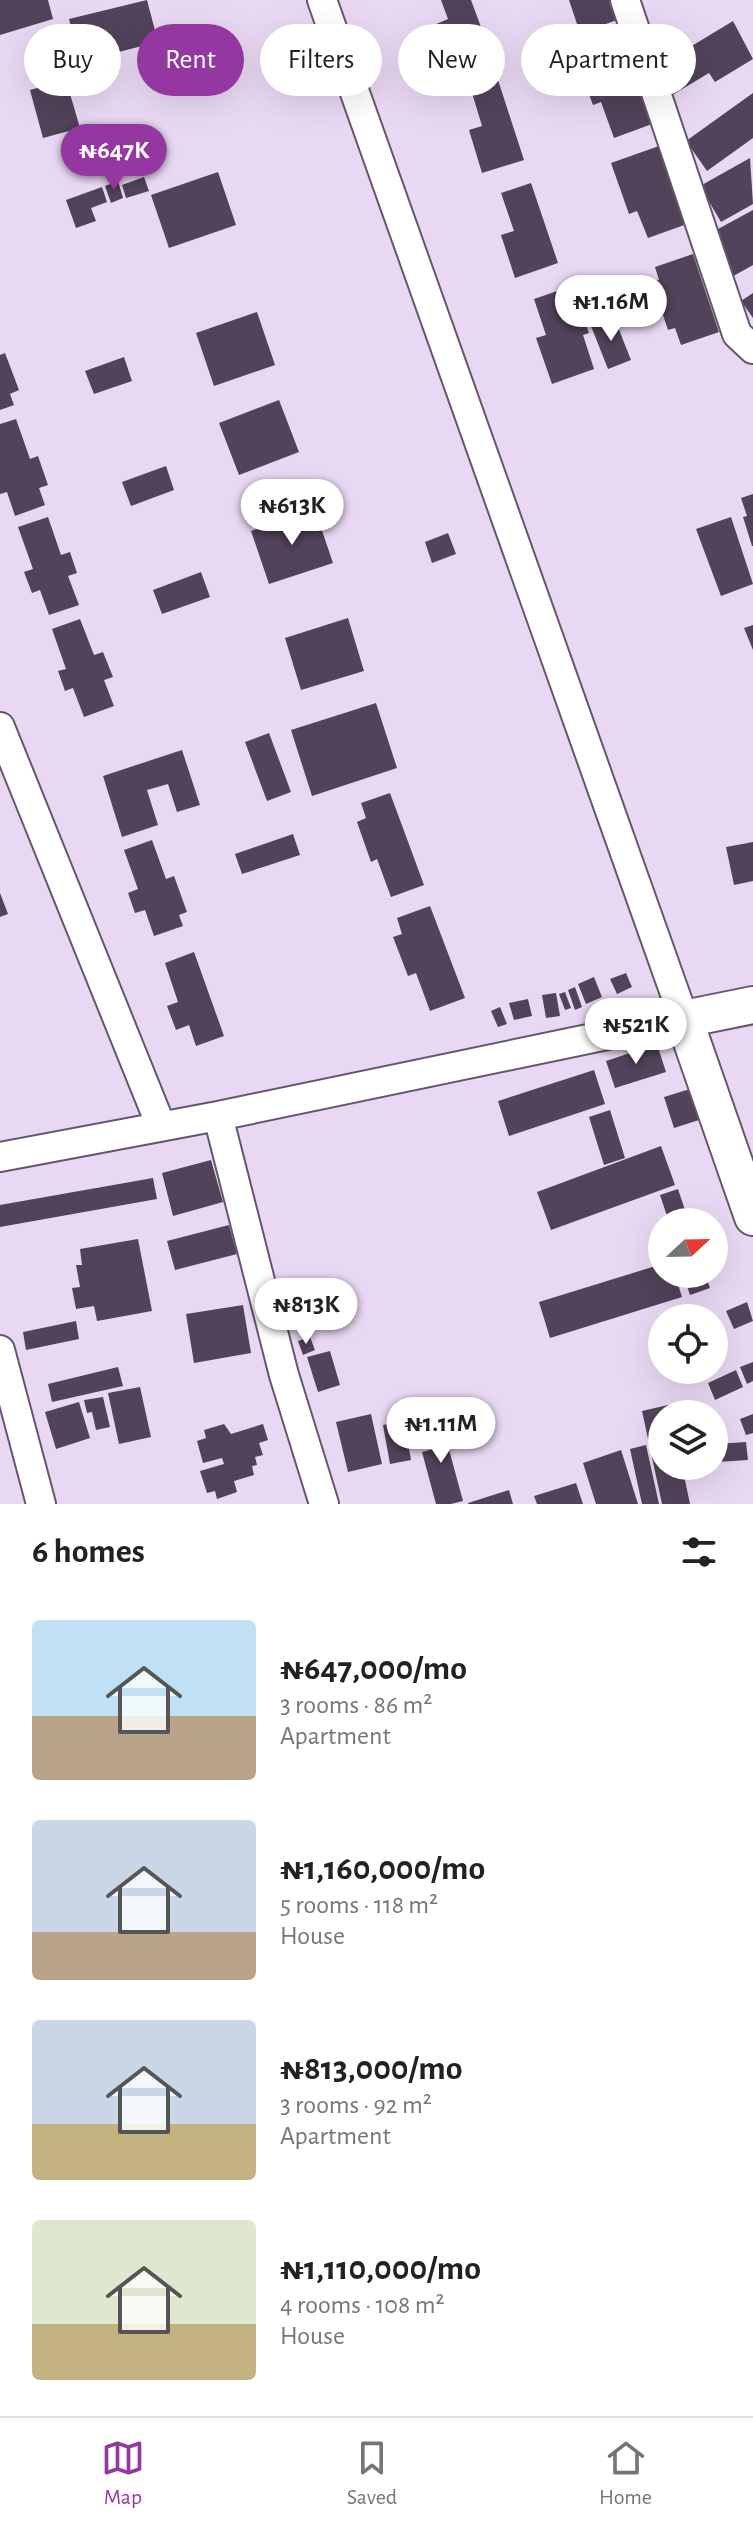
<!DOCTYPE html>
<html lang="en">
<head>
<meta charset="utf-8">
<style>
	:root { --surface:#fff; --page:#f2f2f2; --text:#222; --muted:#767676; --line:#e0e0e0; --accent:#9537a0 }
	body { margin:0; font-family:"Alegreya Sans",sans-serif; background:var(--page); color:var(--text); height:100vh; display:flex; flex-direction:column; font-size:30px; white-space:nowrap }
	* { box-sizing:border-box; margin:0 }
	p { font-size:26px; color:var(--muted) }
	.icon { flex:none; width:44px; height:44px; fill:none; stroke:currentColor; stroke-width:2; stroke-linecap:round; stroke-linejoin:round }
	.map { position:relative; height:1504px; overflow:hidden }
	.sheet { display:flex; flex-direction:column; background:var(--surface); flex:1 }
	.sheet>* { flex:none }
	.guide { position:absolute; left:24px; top:24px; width:706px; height:72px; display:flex; gap:16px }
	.needle { width:52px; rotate:68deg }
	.fabs { position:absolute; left:648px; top:1208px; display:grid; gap:16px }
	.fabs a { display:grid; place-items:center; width:80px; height:80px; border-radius:50%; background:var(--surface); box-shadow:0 8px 32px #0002; font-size:40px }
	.price { position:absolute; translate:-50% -68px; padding:0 18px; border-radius:28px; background:#fff; color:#222; font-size:26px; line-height:52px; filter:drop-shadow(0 2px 4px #0008) }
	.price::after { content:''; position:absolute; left:50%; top:48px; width:24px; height:18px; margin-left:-12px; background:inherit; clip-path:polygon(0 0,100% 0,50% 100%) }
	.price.on { background:var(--accent); color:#fff }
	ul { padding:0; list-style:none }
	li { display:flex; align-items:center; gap:24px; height:200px; padding:0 32px }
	li span { display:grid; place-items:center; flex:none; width:224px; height:160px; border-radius:8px; color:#555 }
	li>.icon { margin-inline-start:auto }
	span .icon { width:96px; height:96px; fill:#fffc; stroke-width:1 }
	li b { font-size:34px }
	h2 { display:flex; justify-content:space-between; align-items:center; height:96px; padding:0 32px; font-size:34px }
	.chip { padding:0 28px; border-radius:36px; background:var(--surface); box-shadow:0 8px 32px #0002; font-size:28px; line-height:72px }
	.chip.on { background:var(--accent); color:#fff }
	.tab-bar { display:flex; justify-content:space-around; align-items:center; height:112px; border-top:2px solid var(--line); background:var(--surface); font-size:22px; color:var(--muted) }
	.tab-bar a { display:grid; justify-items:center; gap:4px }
	.tab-bar .on { color:var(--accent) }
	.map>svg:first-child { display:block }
	.building { fill:#51435a }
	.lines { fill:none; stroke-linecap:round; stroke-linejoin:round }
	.minor-casing { stroke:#65566e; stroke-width:32 }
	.major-casing { stroke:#65566e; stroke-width:40 }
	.minor { stroke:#fff; stroke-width:28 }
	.major { stroke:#fff; stroke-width:36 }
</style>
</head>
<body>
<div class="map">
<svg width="753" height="1504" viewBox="0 0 753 1504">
	<rect width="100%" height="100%" fill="#e9d8f3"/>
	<path class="building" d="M 0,0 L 48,0 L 53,19 L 0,35 Z
		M 147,0 L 158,42 L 79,62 L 69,19 Z
		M 441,0 L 471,0 L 491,54 L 451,68 L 434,25 L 448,19 Z
		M 569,0 L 610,0 L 617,20 L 580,33 Z
		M 733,21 L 753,59 L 715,82 L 709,73 L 669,97 L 652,70 Z
		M 623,46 L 652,124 L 614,138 L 601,102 L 593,105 L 577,63 Z
		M 496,74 L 524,160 L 482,173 L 469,130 L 482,126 L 469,83 Z
		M 66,80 L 80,128 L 43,138 L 30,90 Z
		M 753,93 L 753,138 L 707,171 L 686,141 Z
		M 659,146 L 687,224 L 648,238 L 637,211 L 629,214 L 611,163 Z
		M 750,158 L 753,204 L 721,222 L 700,186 Z
		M 218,172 L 236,225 L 169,248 L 151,195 Z
		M 144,177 L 149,191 L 126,198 L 122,185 Z
		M 118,181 L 123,198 L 111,203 L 105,186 Z
		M 531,183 L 558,263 L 515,278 L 501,235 L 514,231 L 501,193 Z
		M 102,187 L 107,202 L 91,208 L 96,221 L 76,228 L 66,200 Z
		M 753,210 L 753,265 L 730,278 L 707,235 Z
		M 693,254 L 719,332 L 681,345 L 675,328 L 668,330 L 652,282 L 659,280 L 655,267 Z
		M 572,286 L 589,333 L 583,335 L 594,369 L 552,384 L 536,338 L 546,335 L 534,299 Z
		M 753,293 L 753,318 L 741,301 Z
		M 257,312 L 275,365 L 214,386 L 196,333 Z
		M 614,317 L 631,360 L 608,369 L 591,326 Z
		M 5,353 L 19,390 L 10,394 L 14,405 L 0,410 L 0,355 Z
		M 124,357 L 132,381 L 94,394 L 85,371 Z
		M 279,400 L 299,452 L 239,475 L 219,423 Z
		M 16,419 L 30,459 L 38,456 L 48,485 L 39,488 L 45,505 L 15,516 L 7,492 L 0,494 L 0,424 Z
		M 166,466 L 174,490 L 131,506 L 122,482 Z
		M 753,494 L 753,546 L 752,546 L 743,517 L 747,516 L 741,498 Z
		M 315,510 L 333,563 L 269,584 L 251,531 Z
		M 48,517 L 61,555 L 70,552 L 77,573 L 68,576 L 79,605 L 49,615 L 40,590 L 32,593 L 24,572 L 33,569 L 18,527 Z
		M 731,517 L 753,584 L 721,596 L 696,529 Z
		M 448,533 L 456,554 L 432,563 L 425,542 Z
		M 201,572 L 210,597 L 162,614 L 153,590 Z
		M 348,618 L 364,671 L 301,690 L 285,638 Z
		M 80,619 L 94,655 L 103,652 L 113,677 L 104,680 L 114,706 L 84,717 L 73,688 L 65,691 L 58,671 L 66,669 L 52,629 Z
		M 753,625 L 753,650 L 744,628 Z
		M 376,703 L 397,768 L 312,796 L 291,730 Z
		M 269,733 L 291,792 L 267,801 L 245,742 Z
		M 182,750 L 200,805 L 177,812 L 168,784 L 147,790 L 158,825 L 122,837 L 103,776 Z
		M 390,793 L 424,885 L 391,897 L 377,859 L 371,862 L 357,822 L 366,818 L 361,803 Z
		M 293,834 L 300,855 L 242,874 L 235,854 Z
		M 152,840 L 166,879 L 174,876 L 187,912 L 179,915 L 183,926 L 154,936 L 145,910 L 135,913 L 128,893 L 138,889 L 124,850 Z
		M 753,842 L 753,881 L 734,885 L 726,847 Z
		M 0,893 L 8,914 L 0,917 Z
		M 430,906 L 465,998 L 430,1011 L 416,973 L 408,976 L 393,937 L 402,934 L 397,918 Z
		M 194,952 L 224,1036 L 196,1046 L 189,1025 L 176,1030 L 167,1006 L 178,1002 L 165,963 Z
		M 626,973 L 632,987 L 617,994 L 610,979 Z
		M 594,977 L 602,997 L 586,1004 L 578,984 Z
		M 575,987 L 582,1007 L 575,1010 L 568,990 Z
		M 565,992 L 571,1008 L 565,1010 L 559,994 Z
		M 556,993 L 560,1016 L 546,1018 L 542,995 Z
		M 528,999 L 532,1016 L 514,1020 L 509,1003 Z
		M 500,1007 L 507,1024 L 498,1027 L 491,1011 Z
		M 657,1044 L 666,1072 L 615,1088 L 606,1061 Z
		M 594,1070 L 605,1104 L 509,1136 L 498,1101 Z
		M 690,1089 L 699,1120 L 674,1128 L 664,1097 Z
		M 610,1110 L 625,1158 L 604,1165 L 589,1117 Z
		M 661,1146 L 675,1185 L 551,1230 L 537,1192 Z
		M 211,1160 L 223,1202 L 173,1216 L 162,1173 Z
		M 153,1178 L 157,1199 L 0,1227 L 0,1205 Z
		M 678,1189 L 689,1222 L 669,1222 L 660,1195 Z
		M 229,1225 L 237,1254 L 175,1270 L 167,1241 Z
		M 138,1239 L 152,1311 L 97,1321 L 94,1306 L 76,1309 L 72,1288 L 80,1287 L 76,1265 L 82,1265 L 80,1249 Z
		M 662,1264 L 662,1274 L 675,1274 L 682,1297 L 550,1338 L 539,1302 Z
		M 683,1274 L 705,1274 L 710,1288 L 690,1295 Z
		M 747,1302 L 753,1321 L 734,1329 L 726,1311 Z
		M 243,1305 L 251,1353 L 194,1363 L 186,1314 Z
		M 76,1321 L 79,1339 L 26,1350 L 23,1332 Z
		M 310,1337 L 315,1350 L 303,1355 L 298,1341 Z
		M 330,1351 L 340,1385 L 318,1392 L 307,1357 Z
		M 753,1362 L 753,1381 L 747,1384 L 740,1367 Z
		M 118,1367 L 123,1386 L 52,1402 L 48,1384 Z
		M 736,1370 L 743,1387 L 715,1400 L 708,1383 Z
		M 140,1387 L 151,1437 L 119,1444 L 108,1393 Z
		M 103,1397 L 110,1427 L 96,1430 L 92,1412 L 87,1413 L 84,1400 Z
		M 79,1402 L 90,1438 L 56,1449 L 45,1412 Z
		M 668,1405 L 670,1414 L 662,1414 L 662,1466 L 682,1466 L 690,1504 L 662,1504 L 642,1411 Z
		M 439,1413 L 463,1501 L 451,1504 L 436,1504 L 422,1452 L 434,1449 L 425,1417 Z
		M 371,1414 L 382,1464 L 348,1472 L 336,1422 Z
		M 753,1414 L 753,1433 L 746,1435 L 740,1419 Z
		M 404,1421 L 411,1460 L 390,1464 L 383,1425 Z
		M 224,1424 L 231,1434 L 263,1424 L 268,1440 L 259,1443 L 263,1455 L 255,1457 L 257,1465 L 252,1466 L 254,1475 L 234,1481 L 237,1492 L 217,1499 L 215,1491 L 207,1493 L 200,1471 L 224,1464 L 222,1458 L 203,1463 L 197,1441 L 206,1438 L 204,1430 Z
		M 746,1442 L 748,1460 L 717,1462 L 716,1444 Z
		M 646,1445 L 659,1504 L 642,1504 L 630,1449 Z
		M 621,1450 L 638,1504 L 596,1504 L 583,1463 Z
		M 576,1483 L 583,1504 L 537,1504 L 534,1496 Z
		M 509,1490 L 513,1504 L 468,1504 L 468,1503 Z"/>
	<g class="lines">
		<defs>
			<path id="minor" d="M 625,0 L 737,334 L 753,349
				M 0,727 L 161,1126
				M 218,1116 L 284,1375 L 324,1504
				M 0,1157 L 218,1116 L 684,1019 L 322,0
				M 0,1350 L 41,1504"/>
			<path id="major" d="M 753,1005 L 684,1019 L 753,1217"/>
		</defs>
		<use href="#minor" class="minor-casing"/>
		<use href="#major" class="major-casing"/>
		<use href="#minor" class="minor"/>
		<use href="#major" class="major"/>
	</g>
</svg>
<div class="fabs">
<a><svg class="needle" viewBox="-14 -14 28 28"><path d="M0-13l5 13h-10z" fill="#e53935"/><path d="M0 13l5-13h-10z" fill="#767676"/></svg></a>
<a><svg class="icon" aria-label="locate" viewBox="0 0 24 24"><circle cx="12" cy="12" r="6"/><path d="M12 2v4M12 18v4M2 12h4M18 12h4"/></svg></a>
<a><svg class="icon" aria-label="layers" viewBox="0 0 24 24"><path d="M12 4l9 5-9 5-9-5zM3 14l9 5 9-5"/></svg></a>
</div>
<b class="price on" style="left:114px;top:192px">₦647K</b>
<b class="price" style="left:611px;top:343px">₦1.16M</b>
<b class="price" style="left:292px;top:547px">₦613K</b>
<b class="price" style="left:636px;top:1066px">₦521K</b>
<b class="price" style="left:306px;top:1346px">₦813K</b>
<b class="price" style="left:441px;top:1465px">₦1.11M</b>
<div class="guide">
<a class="chip">Buy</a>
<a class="chip on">Rent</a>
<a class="chip">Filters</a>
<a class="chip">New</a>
<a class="chip">Apartment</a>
</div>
</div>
<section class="sheet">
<h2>6 homes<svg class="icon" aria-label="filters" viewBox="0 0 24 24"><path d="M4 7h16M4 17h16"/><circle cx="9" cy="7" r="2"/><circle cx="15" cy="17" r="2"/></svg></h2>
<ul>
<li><span style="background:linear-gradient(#bfe0f5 60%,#b9a48a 0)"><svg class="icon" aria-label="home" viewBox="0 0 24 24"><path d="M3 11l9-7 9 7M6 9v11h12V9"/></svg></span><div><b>₦647,000/mo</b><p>3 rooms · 86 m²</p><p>Apartment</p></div></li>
<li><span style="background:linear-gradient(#c9d6e8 70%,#b9a48a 0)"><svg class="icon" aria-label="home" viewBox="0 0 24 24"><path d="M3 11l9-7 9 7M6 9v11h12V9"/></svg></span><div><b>₦1,160,000/mo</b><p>5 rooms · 118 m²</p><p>House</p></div></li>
<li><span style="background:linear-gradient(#c9d6e8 65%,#c2b280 0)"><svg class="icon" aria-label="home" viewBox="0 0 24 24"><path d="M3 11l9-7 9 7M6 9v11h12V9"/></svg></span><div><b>₦813,000/mo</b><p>3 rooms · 92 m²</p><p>Apartment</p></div></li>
<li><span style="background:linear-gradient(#dfe7d0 65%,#c2b280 0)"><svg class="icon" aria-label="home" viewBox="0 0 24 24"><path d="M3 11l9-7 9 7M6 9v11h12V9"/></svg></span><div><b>₦1,110,000/mo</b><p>4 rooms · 108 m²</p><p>House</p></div></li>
</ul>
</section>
<nav class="tab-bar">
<a class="on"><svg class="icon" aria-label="map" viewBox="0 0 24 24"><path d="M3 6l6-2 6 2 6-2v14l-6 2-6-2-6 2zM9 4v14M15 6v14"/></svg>Map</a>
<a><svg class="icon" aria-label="saved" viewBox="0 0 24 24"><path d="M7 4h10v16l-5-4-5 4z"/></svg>Saved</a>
<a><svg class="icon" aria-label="home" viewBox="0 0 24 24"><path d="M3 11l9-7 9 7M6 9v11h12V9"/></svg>Home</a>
</nav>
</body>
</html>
